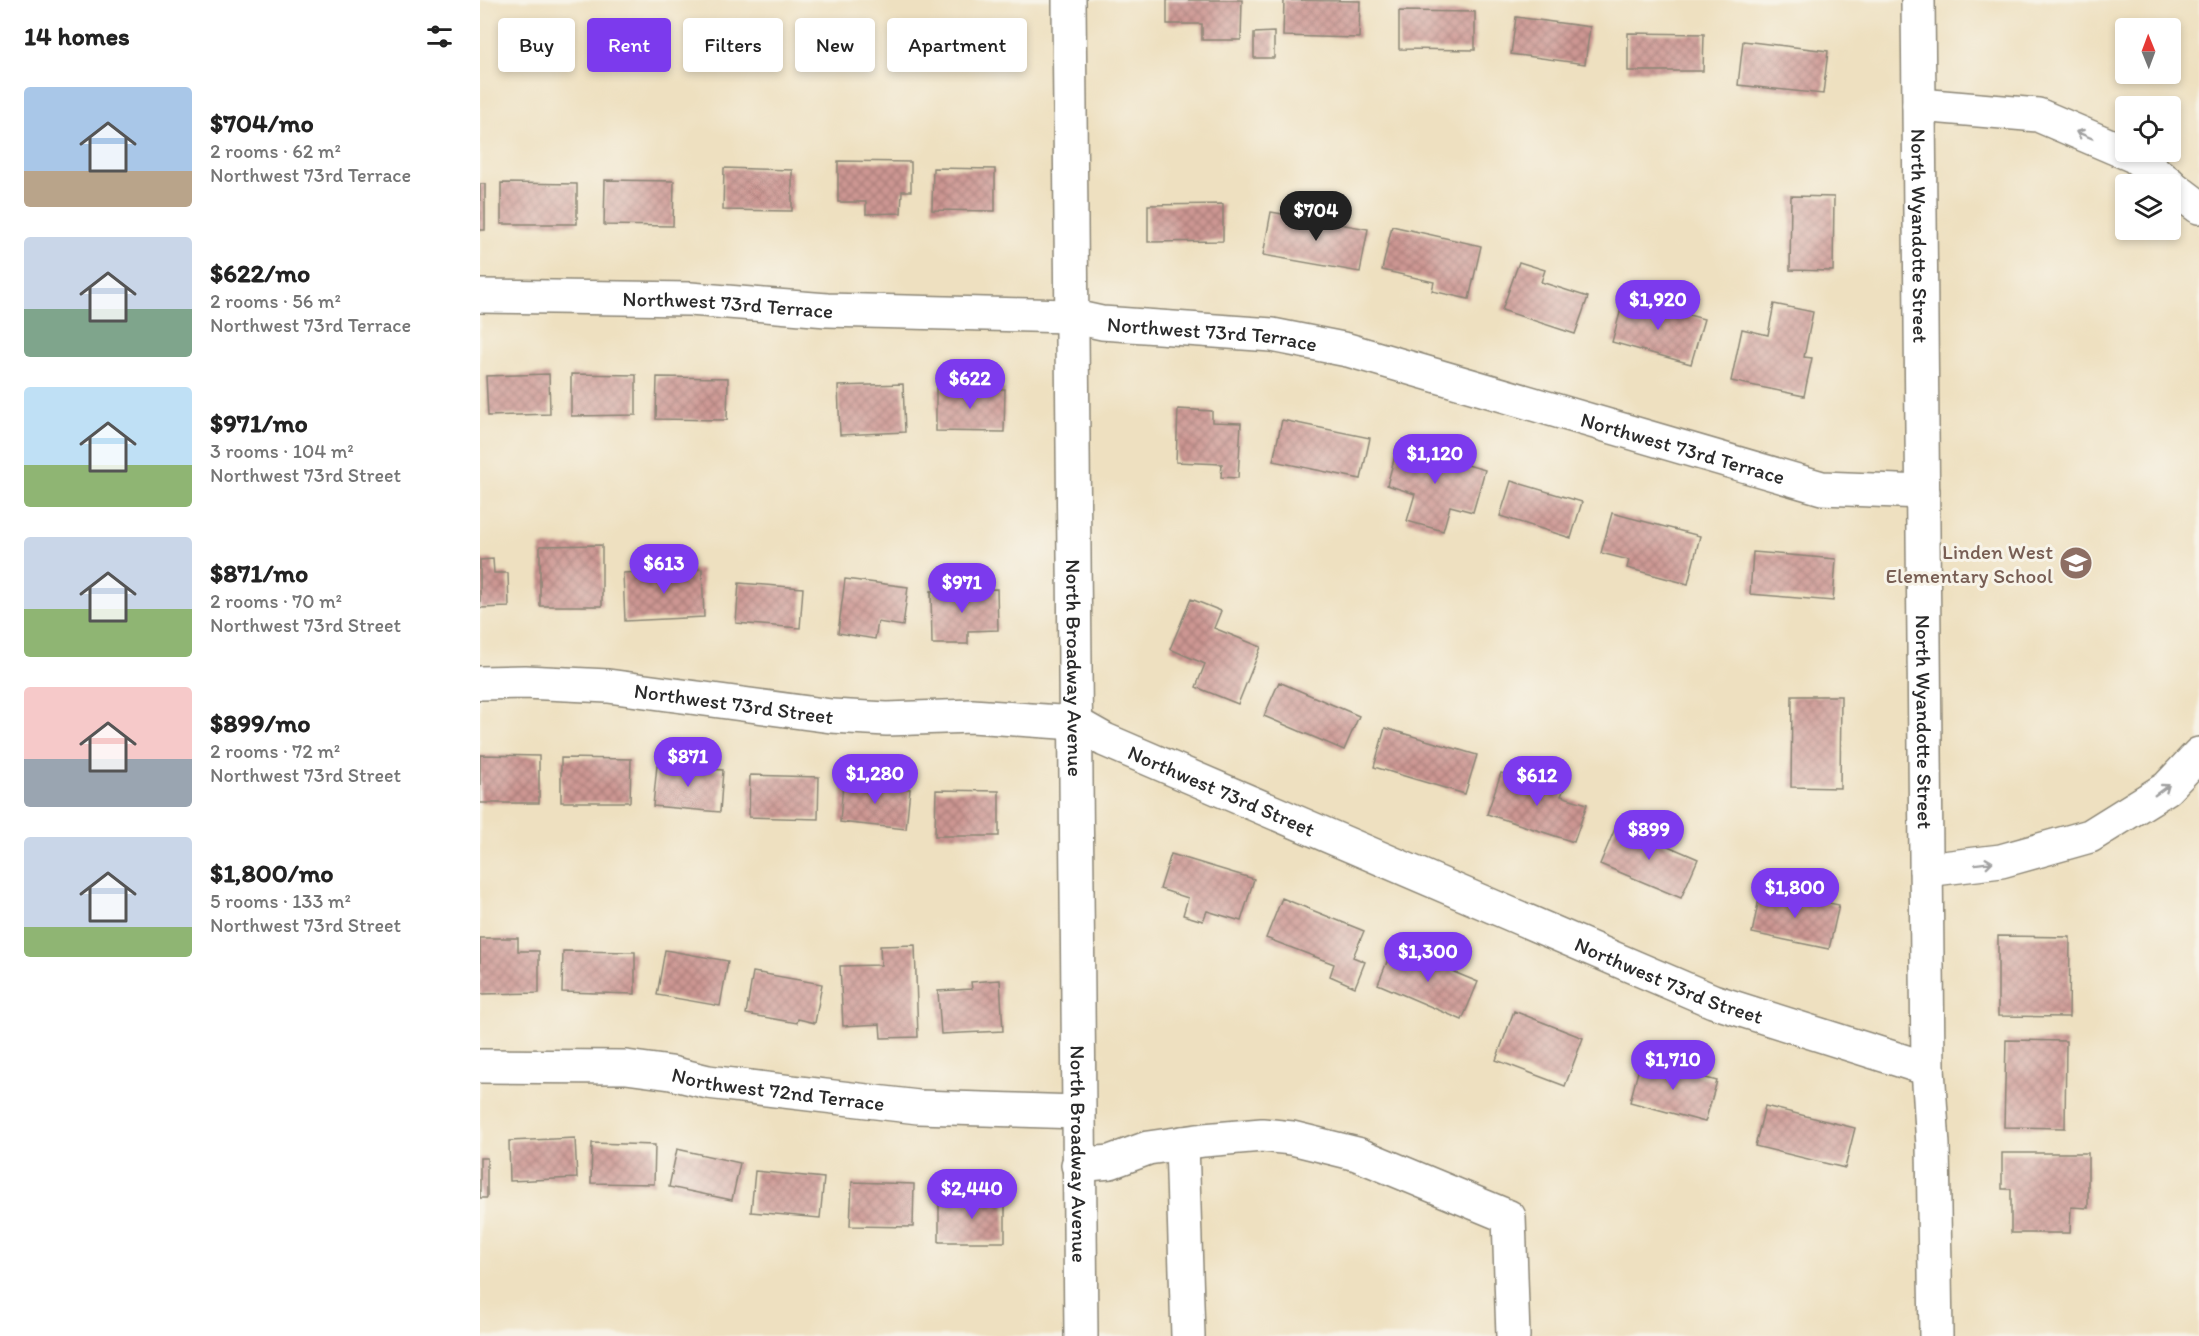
<!DOCTYPE html>
<html lang="en">
<head>
<meta charset="utf-8">
<style>
	:root { --surface:#fff; --page:#f6f6f6; --text:#222; --muted:#767676; --accent:#7c3aed }
	body { margin:0; font-family:Itim,sans-serif; background:var(--page); color:var(--text); height:100vh; display:flex; flex-direction:column; font-size:22px; white-space:nowrap }
	* { box-sizing:border-box; margin:0 }
	p { font-size:20px; color:var(--muted) }
	.icon { flex:none; width:33px; height:33px; fill:none; stroke:currentColor; stroke-width:2; stroke-linecap:round; stroke-linejoin:round }
	.map { position:relative; flex:1; overflow:hidden }
	.details { display:flex; flex-direction:column; background:var(--surface); width:480px }
	.details>* { flex:none }
	.guide { position:absolute; left:18px; top:18px; width:570px; height:54px; display:flex; gap:12px }
	.needle { width:39px; rotate:359deg }
	.tools { position:absolute; left:1635px; top:18px; display:grid; gap:12px }
	.tools a { display:grid; place-items:center; width:66px; height:66px; border-radius:6px; background:var(--surface); box-shadow:0 3px 9px #0003; font-size:30px }
	.price { position:absolute; translate:-50% -51px; padding:0 14px; border-radius:21px; background:var(--accent); color:#fff; font-size:20px; line-height:39px; filter:drop-shadow(0 2px 3px #0008) }
	.price::after { content:''; position:absolute; left:50%; top:36px; width:18px; height:14px; margin-left:-9px; background:inherit; clip-path:polygon(0 0,100% 0,50% 100%) }
	.price.current { background:#222; color:#fff }
	ul { padding:0; list-style:none }
	li { display:flex; align-items:center; gap:18px; height:150px; padding:0 24px }
	li span { display:grid; place-items:center; flex:none; width:168px; height:120px; border-radius:6px; color:#555 }
	li>.icon { margin-inline-start:auto }
	span .icon { width:72px; height:72px; fill:#fffc; stroke-width:1 }
	li b { font-size:26px }
	h2 { display:flex; justify-content:space-between; align-items:center; height:72px; padding:0 24px; font-size:26px }
	.pill { padding:0 21px; border-radius:6px; background:var(--surface); box-shadow:0 3px 9px #0003; font-size:21px; line-height:54px }
	.pill.current { background:var(--accent); color:#fff }
	main { display:flex; flex:1; min-height:0 }
	.map>svg:first-child { display:block }
	.building { fill:url(#building-cross-hatch) }
	.lines { fill:none; stroke-linecap:round; stroke-linejoin:round }
	.minor-casing { stroke:#8c8676; stroke-width:36 }
	.minor { stroke:#fff; stroke-width:33 }
	.oneway { stroke:#a0a0a0 }
	.labels { text-anchor:middle; dominant-baseline:central; stroke-width:6; stroke-linejoin:round; paint-order:stroke }
	.street-label { font-size:21px; fill:#2b2b2b; stroke:#f7f3e8 }
	.education-label { font-size:21px; fill:#785e54; stroke:#f7f3e8; text-anchor:end }
</style>
</head>
<body>
<main>
<section class="details">
<h2>14 homes<svg class="icon" aria-label="filters" viewBox="0 0 24 24"><path d="M4 7h16M4 17h16"/><circle cx="9" cy="7" r="2"/><circle cx="15" cy="17" r="2"/></svg></h2>
<ul>
<li><span style="background:linear-gradient(#a9c7e8 70%,#b9a48a 0)"><svg class="icon" aria-label="home" viewBox="0 0 24 24"><path d="M3 11l9-7 9 7M6 9v11h12V9"/></svg></span><div><b>$704/mo</b><p>2 rooms · 62 m²</p><p>Northwest 73rd Terrace</p></div></li>
<li><span style="background:linear-gradient(#c9d6e8 60%,#7fa58c 0)"><svg class="icon" aria-label="home" viewBox="0 0 24 24"><path d="M3 11l9-7 9 7M6 9v11h12V9"/></svg></span><div><b>$622/mo</b><p>2 rooms · 56 m²</p><p>Northwest 73rd Terrace</p></div></li>
<li><span style="background:linear-gradient(#bfe0f5 65%,#8fb573 0)"><svg class="icon" aria-label="home" viewBox="0 0 24 24"><path d="M3 11l9-7 9 7M6 9v11h12V9"/></svg></span><div><b>$971/mo</b><p>3 rooms · 104 m²</p><p>Northwest 73rd Street</p></div></li>
<li><span style="background:linear-gradient(#c9d6e8 60%,#8fb573 0)"><svg class="icon" aria-label="home" viewBox="0 0 24 24"><path d="M3 11l9-7 9 7M6 9v11h12V9"/></svg></span><div><b>$871/mo</b><p>2 rooms · 70 m²</p><p>Northwest 73rd Street</p></div></li>
<li><span style="background:linear-gradient(#f6c9c9 60%,#9aa5b1 0)"><svg class="icon" aria-label="home" viewBox="0 0 24 24"><path d="M3 11l9-7 9 7M6 9v11h12V9"/></svg></span><div><b>$899/mo</b><p>2 rooms · 72 m²</p><p>Northwest 73rd Street</p></div></li>
<li><span style="background:linear-gradient(#c9d6e8 75%,#8fb573 0)"><svg class="icon" aria-label="home" viewBox="0 0 24 24"><path d="M3 11l9-7 9 7M6 9v11h12V9"/></svg></span><div><b>$1,800/mo</b><p>5 rooms · 133 m²</p><p>Northwest 73rd Street</p></div></li>
</ul>
</section>
<div class="map">
<svg width="1719" height="1336" viewBox="0 0 1719 1336">
	<defs>
		<pattern id="building-cross-hatch" width="8" height="8" patternUnits="userSpaceOnUse" patternTransform="scale(1.5)"><rect width="8" height="8" fill="#cd9793"/><path d="M0 0l8 8M0 8l8-8" fill="none" stroke="#a77b78"/></pattern>
	</defs>
	<rect width="100%" height="100%" fill="#f7f3e8"/>
	<filter id="ink" filterUnits="userSpaceOnUse"><feTurbulence type="fractalNoise" baseFrequency=".0167" numOctaves="2"/><feDisplacementMap in="SourceGraphic" scale="12" xChannelSelector="R" yChannelSelector="G"/><feConvolveMatrix kernelMatrix="1 2 1 2 8 2 1 2 1" color-interpolation-filters="sRGB"/></filter>
	<filter id="wash" filterUnits="userSpaceOnUse"><feTurbulence type="fractalNoise" baseFrequency=".008" numOctaves="4" result="noise"/><feDisplacementMap in="SourceGraphic" scale="24" xChannelSelector="R" yChannelSelector="G"/><feGaussianBlur stdDeviation="1.35" result="paint"/><feColorMatrix in="noise" values="0 0 0 0 0 0 0 0 0 0 0 0 0 0 0 0 0 1.4 0 .05"/><feComposite in="paint" operator="in"/></filter>
	<g filter="url(#wash)">
		<rect width="100%" height="100%" fill="#eee0c0"/>
		<g id="blocks">
			<path class="building" d="M 687,0 L 762,0 L 761,40 L 722,40 L 722,24 L 687,24 Z
				M 804,0 L 880,1 L 879,38 L 803,36 Z
				M 919,11 L 995,12 L 995,50 L 919,49 Z
				M 1036,17 L 1110,27 L 1105,64 L 1031,54 Z
				M 794,32 L 794,58 L 774,58 L 774,33 Z
				M 1148,33 L 1224,34 L 1223,71 L 1148,71 Z
				M 1263,41 L 1348,51 L 1343,94 L 1258,85 Z
				M 358,161 L 431,162 L 431,191 L 422,191 L 421,213 L 386,214 L 386,202 L 358,202 Z
				M 244,168 L 312,170 L 312,211 L 243,210 Z
				M 453,168 L 515,169 L 515,211 L 452,210 Z
				M 125,180 L 194,181 L 193,226 L 124,225 Z
				M 21,183 L 97,184 L 97,224 L 21,224 Z
				M 0,184 L 5,184 L 5,230 L 0,230 Z
				M 1311,196 L 1354,197 L 1353,271 L 1310,270 Z
				M 743,204 L 743,241 L 668,242 L 668,205 Z
				M 791,212 L 888,229 L 880,272 L 783,255 Z
				M 912,226 L 1001,246 L 989,299 L 952,291 L 954,282 L 902,270 Z
				M 1039,262 L 1065,270 L 1061,282 L 1108,297 L 1095,334 L 1022,310 Z
				M 1144,298 L 1224,319 L 1211,364 L 1132,342 Z
				M 1294,304 L 1333,312 L 1324,357 L 1332,358 L 1324,396 L 1251,381 L 1262,329 L 1288,335 Z
				M 69,374 L 70,414 L 8,416 L 6,376 Z
				M 91,374 L 156,375 L 156,415 L 91,416 Z
				M 177,377 L 248,378 L 247,420 L 176,419 Z
				M 423,384 L 425,432 L 360,435 L 358,386 Z
				M 456,388 L 525,389 L 524,432 L 456,431 Z
				M 698,409 L 732,411 L 732,422 L 761,423 L 758,478 L 741,477 L 742,464 L 696,462 Z
				M 802,420 L 890,438 L 881,479 L 793,461 Z
				M 918,445 L 1005,470 L 993,512 L 970,506 L 963,531 L 927,521 L 935,494 L 907,485 Z
				M 1031,481 L 1102,502 L 1091,538 L 1020,516 Z
				M 1132,513 L 1220,536 L 1208,584 L 1147,568 L 1149,560 L 1121,553 Z
				M 122,545 L 122,606 L 60,606 L 60,546 Z
				M 1273,552 L 1356,559 L 1353,601 L 1270,594 Z
				M 13,559 L 14,573 L 28,573 L 29,607 L 0,608 L 0,560 Z
				M 222,569 L 224,617 L 145,621 L 143,573 Z
				M 365,579 L 428,587 L 423,626 L 398,622 L 395,639 L 358,633 Z
				M 259,583 L 323,588 L 320,628 L 256,623 Z
				M 517,589 L 518,630 L 488,631 L 488,644 L 452,644 L 451,591 Z
				M 711,599 L 741,611 L 734,628 L 781,647 L 758,704 L 716,687 L 725,664 L 690,649 Z
				M 799,682 L 879,716 L 864,750 L 784,716 Z
				M 1312,696 L 1361,696 L 1360,788 L 1311,787 Z
				M 905,728 L 997,755 L 985,794 L 894,767 Z
				M 0,755 L 59,756 L 59,803 L 0,803 Z
				M 81,758 L 151,759 L 150,802 L 81,802 Z
				M 177,765 L 243,770 L 240,812 L 173,806 Z
				M 1021,773 L 1068,788 L 1072,779 L 1086,784 L 1081,796 L 1107,804 L 1094,842 L 1007,814 Z
				M 270,775 L 339,777 L 338,819 L 269,817 Z
				M 363,782 L 430,789 L 426,829 L 360,822 Z
				M 456,790 L 519,791 L 519,836 L 455,836 Z
				M 1137,824 L 1218,859 L 1201,898 L 1120,864 Z
				M 691,854 L 774,879 L 761,921 L 727,911 L 723,921 L 703,915 L 708,898 L 680,889 Z
				M 1281,889 L 1359,905 L 1349,949 L 1272,933 Z
				M 802,898 L 884,931 L 873,957 L 885,962 L 875,987 L 850,976 L 854,964 L 786,938 Z
				M 1518,936 L 1590,937 L 1589,1017 L 1518,1016 Z
				M 0,938 L 38,938 L 38,951 L 59,951 L 59,993 L 0,994 Z
				M 435,945 L 438,1037 L 401,1038 L 400,1024 L 363,1026 L 360,966 L 401,965 L 400,946 Z
				M 913,947 L 998,982 L 982,1020 L 898,984 Z
				M 185,950 L 248,961 L 240,1006 L 177,995 Z
				M 83,951 L 155,952 L 155,994 L 82,992 Z
				M 273,972 L 342,984 L 335,1023 L 318,1019 L 317,1023 L 266,1014 Z
				M 520,980 L 523,1031 L 461,1034 L 458,991 L 492,989 L 491,982 Z
				M 1034,1011 L 1103,1038 L 1085,1086 L 1016,1060 Z
				M 1526,1040 L 1586,1041 L 1585,1128 L 1524,1127 Z
				M 1161,1060 L 1237,1081 L 1225,1122 L 1150,1102 Z
				M 1285,1106 L 1375,1128 L 1365,1168 L 1275,1146 Z
				M 95,1138 L 97,1178 L 30,1181 L 29,1141 Z
				M 112,1143 L 175,1145 L 174,1184 L 111,1183 Z
				M 197,1149 L 260,1163 L 252,1200 L 189,1187 Z
				M 1522,1153 L 1608,1153 L 1608,1208 L 1591,1207 L 1590,1233 L 1531,1233 L 1531,1189 L 1522,1189 Z
				M 0,1158 L 7,1158 L 7,1198 L 0,1198 Z
				M 275,1171 L 344,1178 L 340,1218 L 271,1212 Z
				M 372,1182 L 434,1184 L 433,1227 L 370,1226 Z
				M 459,1199 L 525,1199 L 525,1242 L 459,1242 Z"/>
		</g>
	</g>
	<g filter="url(#ink)">
		<use href="#blocks" fill-opacity="0" stroke="#8c8676" stroke-width="1.5"/>
		<g class="lines">
			<defs>
				<g id="minor">
					<path id="s1" d="M 589,0 L 601,1336"/>
					<path id="s2" d="M 1438,0 L 1448,1069 L 1453,1145 L 1456,1336"/>
					<path d="M 1439,105 L 1558,115 L 1654,156 L 1690,184"/>
					<path d="M 1690,185 L 1719,207"/>
					<path id="s3" d="M 0,296 L 210,299 L 347,310 L 590,316 L 622,323 L 792,335 L 868,350 L 1342,488 L 1443,492"/>
					<path id="s4" d="M 0,683 L 45,682 L 128,686 L 351,716 L 407,719 L 492,716 L 595,723 L 625,740 L 1233,1001 L 1448,1069"/>
					<path d="M 1446,870 L 1521,861 L 1610,836 L 1687,788 L 1719,754"/>
					<path id="s5" d="M 0,1066 L 146,1067 L 191,1073 L 228,1082 L 438,1107 L 597,1112"/>
					<path d="M 702,1143 L 708,1336"/>
					<path d="M 598,1165 L 630,1162 L 668,1148 L 724,1140 L 782,1135 L 812,1138 L 877,1154 L 1029,1217 L 1033,1336"/>
				</g>
			</defs>
			<use href="#minor" class="minor-casing"/>
			<use href="#minor" class="minor"/>
		</g>
		<defs><path id="oneway-shaft" d="M-6 0H5M1.5-3L5.5 0L1.5 3" fill="none" stroke-width="1.6" stroke-linecap="round" stroke-linejoin="round" transform="scale(1.5)"/></defs>
		<g class="oneway">
			<use href="#oneway-shaft" transform="translate(1604 135) rotate(-157)"/>
			<use href="#oneway-shaft" transform="translate(1682 790) rotate(-36)"/>
			<use href="#oneway-shaft" transform="translate(1504 863) rotate(-7)"/>
		</g>
	</g>
	<defs>
		<symbol id="school-disc" viewBox="-11 -11 22 22"><circle r="9.5" fill="#8d6e63" stroke="#f7f3e8"/><path d="M0-5L7-2L0 1L-7-2ZM-4 1L0 2.5L4 1V4Q0 6-4 4Z" fill="#fff"/></symbol>
	</defs>
	<g fill-rule="evenodd">
		<use href="#school-disc" x="1577" y="544" width="38" height="38"/>
	</g>
	<g class="labels">
		<g class="street-label">
			<text stroke="none"><textPath href="#s2" startOffset="236">North Wyandotte Street</textPath></text>
			<text stroke="none"><textPath href="#s3" startOffset="248">Northwest 73rd Terrace</textPath></text>
			<text stroke="none"><textPath href="#s3" startOffset="734">Northwest 73rd Terrace</textPath></text>
			<text stroke="none"><textPath href="#s3" startOffset="1220">Northwest 73rd Terrace</textPath></text>
			<text stroke="none"><textPath href="#s1" startOffset="668">North Broadway Avenue</textPath></text>
			<text stroke="none"><textPath href="#s4" startOffset="255">Northwest 73rd Street</textPath></text>
			<text stroke="none"><textPath href="#s2" startOffset="722">North Wyandotte Street</textPath></text>
			<text stroke="none"><textPath href="#s4" startOffset="759">Northwest 73rd Street</textPath></text>
			<text stroke="none"><textPath href="#s4" startOffset="1245">Northwest 73rd Street</textPath></text>
			<text stroke="none"><textPath href="#s5" startOffset="300">Northwest 72nd Terrace</textPath></text>
			<text stroke="none"><textPath href="#s1" startOffset="1154">North Broadway Avenue</textPath></text>
		</g>
		<g class="education-label">
			<text x="1573" y="551">Linden West<tspan x="1573" dy="24">Elementary School</tspan></text>
		</g>
	</g>
</svg>
<div class="tools">
<a><svg class="needle" viewBox="-14 -14 28 28"><path d="M0-13l5 13h-10z" fill="#e53935"/><path d="M0 13l5-13h-10z" fill="#767676"/></svg></a>
<a><svg class="icon" aria-label="locate" viewBox="0 0 24 24"><circle cx="12" cy="12" r="6"/><path d="M12 2v4M12 18v4M2 12h4M18 12h4"/></svg></a>
<a><svg class="icon" aria-label="layers" viewBox="0 0 24 24"><path d="M12 4l9 5-9 5-9-5zM3 14l9 5 9-5"/></svg></a>
</div>
<b class="price current" style="left:836px;top:242px">$704</b>
<b class="price" style="left:1178px;top:331px">$1,920</b>
<b class="price" style="left:490px;top:410px">$622</b>
<b class="price" style="left:955px;top:485px">$1,120</b>
<b class="price" style="left:184px;top:595px">$613</b>
<b class="price" style="left:482px;top:614px">$971</b>
<b class="price" style="left:208px;top:788px">$871</b>
<b class="price" style="left:395px;top:805px">$1,280</b>
<b class="price" style="left:1057px;top:807px">$612</b>
<b class="price" style="left:1169px;top:861px">$899</b>
<b class="price" style="left:1315px;top:919px">$1,800</b>
<b class="price" style="left:948px;top:983px">$1,300</b>
<b class="price" style="left:1193px;top:1091px">$1,710</b>
<b class="price" style="left:492px;top:1220px">$2,440</b>
<div class="guide">
<a class="pill">Buy</a>
<a class="pill current">Rent</a>
<a class="pill">Filters</a>
<a class="pill">New</a>
<a class="pill">Apartment</a>
</div>
</div>
</main>
</body>
</html>
